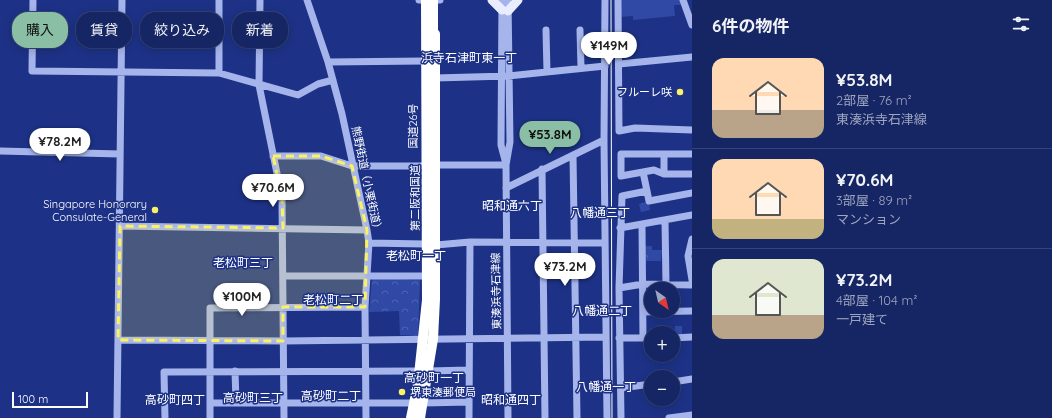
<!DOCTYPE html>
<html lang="ja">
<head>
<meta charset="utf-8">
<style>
	:root { --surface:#162664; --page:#23326d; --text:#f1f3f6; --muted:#9ea5bf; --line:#354378; --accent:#8abfa5 }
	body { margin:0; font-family:Quicksand,"Noto Sans JP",sans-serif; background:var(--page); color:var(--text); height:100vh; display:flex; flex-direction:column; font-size:15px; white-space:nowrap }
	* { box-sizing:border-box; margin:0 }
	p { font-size:13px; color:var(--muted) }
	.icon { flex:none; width:22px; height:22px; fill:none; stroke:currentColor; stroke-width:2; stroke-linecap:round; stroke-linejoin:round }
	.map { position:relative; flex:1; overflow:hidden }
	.panel { display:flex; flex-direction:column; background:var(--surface); width:360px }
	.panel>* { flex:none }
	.top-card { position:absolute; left:12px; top:12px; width:380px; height:36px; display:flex; gap:8px }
	.needle { width:26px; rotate:146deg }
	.tools { position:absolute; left:644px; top:282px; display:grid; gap:8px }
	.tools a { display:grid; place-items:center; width:36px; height:36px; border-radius:50%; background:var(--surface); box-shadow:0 2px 10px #0003,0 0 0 1px var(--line); font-size:20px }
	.scale { position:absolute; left:12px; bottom:10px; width:76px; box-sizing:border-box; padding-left:4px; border:2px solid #fff; border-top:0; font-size:11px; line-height:14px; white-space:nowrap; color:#fff; -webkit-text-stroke:3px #1d3286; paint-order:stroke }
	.price { position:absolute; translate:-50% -34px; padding:0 9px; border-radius:14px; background:#fff; color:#222; font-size:13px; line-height:26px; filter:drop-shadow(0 1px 2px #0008) }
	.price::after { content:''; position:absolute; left:50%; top:24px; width:12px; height:9px; margin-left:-6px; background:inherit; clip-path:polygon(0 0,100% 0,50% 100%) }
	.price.on { background:var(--accent); color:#111 }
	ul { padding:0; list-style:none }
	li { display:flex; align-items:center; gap:12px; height:100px; padding:0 20px }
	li+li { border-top:1px solid var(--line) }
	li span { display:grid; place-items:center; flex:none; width:112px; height:80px; border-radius:12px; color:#555 }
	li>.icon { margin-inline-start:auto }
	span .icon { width:48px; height:48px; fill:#fffc; stroke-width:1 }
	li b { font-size:17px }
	h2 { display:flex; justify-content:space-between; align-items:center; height:48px; padding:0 20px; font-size:17px }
	.chip { padding:0 14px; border-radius:16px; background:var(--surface); box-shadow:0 2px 10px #0003,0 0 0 1px var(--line); font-size:14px; line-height:36px }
	.chip.on { background:var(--accent); color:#111 }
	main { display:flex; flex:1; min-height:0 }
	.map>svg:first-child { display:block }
	.green { fill:#3049a4 }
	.forest { fill:url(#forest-crowns) }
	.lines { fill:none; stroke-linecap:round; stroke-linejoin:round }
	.minor { stroke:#a5b4eb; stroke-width:7 }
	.major { stroke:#eaedfe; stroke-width:9 }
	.highway { stroke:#fff; stroke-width:10 }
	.tram { stroke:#fff; stroke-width:1 }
	.minor-bridge { stroke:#a5b4eb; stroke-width:7 }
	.highway-bridge { stroke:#fff; stroke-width:10 }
	.marked { fill:#fbf263; fill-opacity:0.2; stroke:#fbf263; stroke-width:3; stroke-dasharray:8 5; stroke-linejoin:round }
	.poi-dot { fill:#fbf263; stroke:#1d3286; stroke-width:1.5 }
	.labels { text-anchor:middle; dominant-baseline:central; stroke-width:3; stroke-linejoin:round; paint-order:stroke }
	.poi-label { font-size:11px; fill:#fff; stroke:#1d3286; text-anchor:end }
	.street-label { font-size:11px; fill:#fff; stroke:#1d3286 }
	.neighbourhood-label { font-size:12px; fill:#fff; stroke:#1d3286 }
</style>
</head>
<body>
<main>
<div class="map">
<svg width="692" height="418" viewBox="0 0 692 418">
	<defs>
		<pattern id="forest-crowns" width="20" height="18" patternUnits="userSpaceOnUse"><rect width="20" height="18" fill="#3049a4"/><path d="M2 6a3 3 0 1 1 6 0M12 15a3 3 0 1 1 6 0" fill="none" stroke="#4f64b2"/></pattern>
	</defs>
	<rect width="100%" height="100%" fill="#1d3286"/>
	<path class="green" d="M 621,0 L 680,0 L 682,5 L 674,5 L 675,16 L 633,20 L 633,16 L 620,17 Z"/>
	<path class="forest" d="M 646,202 L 647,204 L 649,204 L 650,210 L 641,212 L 639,204 Z
		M 645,246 L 652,246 L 652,250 L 662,250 L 661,261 L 646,261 Z
		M 375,278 L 420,280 L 418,336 L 400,335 L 399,311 L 369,312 L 372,279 Z
		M 675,326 L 682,326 L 682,335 L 675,335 Z"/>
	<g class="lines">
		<path class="minor" d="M 33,0 L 32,71 L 219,73 L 298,95 L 318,84 L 333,80
			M 260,0 L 259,85 L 282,198 L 284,418
			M 307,0 L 328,62 L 342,114 L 367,230 L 369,243 L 365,307 L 366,418
			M 502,0 L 501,145 L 505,160
			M 605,0 L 604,140 L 607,418
			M 618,0 L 619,131 L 635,128 L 692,130
			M 683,0 L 692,25
			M 546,30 L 547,72
			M 580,30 L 581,68
			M 328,62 L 425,61
			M 619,64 L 692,57
			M 219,73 L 219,0
			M 435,78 L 508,76 L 605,66
			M 0,151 L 120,154
			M 573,155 L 577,418
			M 273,156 L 321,156 L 352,166 L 425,166
			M 436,165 L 506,165
			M 542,169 L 545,418
			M 643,172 L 621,176 L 621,154 L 692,154
			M 664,174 L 664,154
			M 506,188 L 604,140
			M 647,191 L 649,201 L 692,193
			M 665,220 L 666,285
			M 642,225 L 643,338
			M 120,226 L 367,230
			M 620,228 L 692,215
			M 692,239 L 688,256 L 692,280
			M 369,243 L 425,244
			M 436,245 L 470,242 L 605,243
			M 283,276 L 425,276
			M 619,288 L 643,284 L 692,285
			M 643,312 L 692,311
			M 619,338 L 651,338
			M 673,338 L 692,337
			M 118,340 L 283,341 L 606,337
			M 235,371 L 236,402
			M 428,371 L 469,370
			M 673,382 L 692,379
			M 621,388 L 651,384
			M 211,403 L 412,403
			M 423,403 L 469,402
			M 117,418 L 122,0
			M 165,418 L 164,372 L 418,371
			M 210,418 L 210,308 L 365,307
			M 469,418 L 470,242
			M 508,418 L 506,165 L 510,142 L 508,0
			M 621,418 L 619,288 L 622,196 L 647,191 L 643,172 L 654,170 L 664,174 L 692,174
			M 669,418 L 692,415"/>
		<path class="major" d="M 492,0 L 502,10
			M 508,11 L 518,0"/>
		<path class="highway" d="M 420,418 L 433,339 L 435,299 L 435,34"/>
		<path class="tram" d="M 611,0 L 612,418"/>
		<path class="minor-bridge" d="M 419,0 L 440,0"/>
		<path class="highway-bridge" d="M 433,0 L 433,42
			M 411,418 L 418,384 L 427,300 L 426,0"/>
	</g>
	<path class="marked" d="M 273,156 L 321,156 L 352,166 L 367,230 L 365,307 L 283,307 L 283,341 L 118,340 L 120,226 L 283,228 L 282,198 Z"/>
	<g class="poi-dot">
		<circle cx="680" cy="92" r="4"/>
		<circle cx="155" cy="210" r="4"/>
		<circle cx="402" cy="392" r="4"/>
	</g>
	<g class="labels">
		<g class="poi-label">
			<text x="672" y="92">フルーレ咲</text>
			<text x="147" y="204">Singapore Honorary<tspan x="147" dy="13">Consulate-General</tspan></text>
			<text x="410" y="392" text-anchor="start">堺東湊郵便局</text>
		</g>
		<g class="street-label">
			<text transform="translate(413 126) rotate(-90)">国道26号</text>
			<text transform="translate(367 180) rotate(78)">熊野街道（小栗街道）</text>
			<text transform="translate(415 198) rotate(-90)">第二阪和国道</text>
			<text transform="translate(496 291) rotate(-91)">東湊浜寺石津線</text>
		</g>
		<g class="neighbourhood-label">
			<text x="469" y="57">浜寺石津町東一丁</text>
			<text x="512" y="205">昭和通六丁</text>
			<text x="600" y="212">八幡通三丁</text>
			<text x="416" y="255">老松町一丁</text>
			<text x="243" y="262">老松町三丁</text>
			<text x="333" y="299">老松町二丁</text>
			<text x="602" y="310">八幡通二丁</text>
			<text x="434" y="377">高砂町一丁</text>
			<text x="606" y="386">八幡通一丁</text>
			<text x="331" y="395">高砂町二丁</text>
			<text x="253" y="397">高砂町三丁</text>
			<text x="175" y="399">高砂町四丁</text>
			<text x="511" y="399">昭和通四丁</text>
		</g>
	</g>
</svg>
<div class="tools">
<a><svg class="needle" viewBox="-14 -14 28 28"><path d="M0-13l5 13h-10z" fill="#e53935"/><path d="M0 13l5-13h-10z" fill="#9ea5bf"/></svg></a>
<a>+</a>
<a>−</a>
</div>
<div class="scale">100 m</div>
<b class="price" style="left:609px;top:66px">¥149M</b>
<b class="price on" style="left:550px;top:155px">¥53.8M</b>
<b class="price" style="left:60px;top:162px">¥78.2M</b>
<b class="price" style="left:273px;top:208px">¥70.6M</b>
<b class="price" style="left:565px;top:287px">¥73.2M</b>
<b class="price" style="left:242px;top:317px">¥100M</b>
<div class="top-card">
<a class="chip on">購入</a>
<a class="chip">賃貸</a>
<a class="chip">絞り込み</a>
<a class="chip">新着</a>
</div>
</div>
<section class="panel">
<h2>6件の物件<svg class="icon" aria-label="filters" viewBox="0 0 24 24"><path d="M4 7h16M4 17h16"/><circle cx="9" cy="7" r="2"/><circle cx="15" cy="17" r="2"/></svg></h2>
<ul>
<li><span style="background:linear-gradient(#ffd9b3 65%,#b9a48a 0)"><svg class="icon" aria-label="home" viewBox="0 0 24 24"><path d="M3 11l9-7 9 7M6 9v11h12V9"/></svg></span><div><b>¥53.8M</b><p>2部屋 · 76 m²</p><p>東湊浜寺石津線</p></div></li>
<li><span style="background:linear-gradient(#ffd9b3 75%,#c2b280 0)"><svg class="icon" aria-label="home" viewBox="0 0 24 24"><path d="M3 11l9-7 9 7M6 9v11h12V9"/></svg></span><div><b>¥70.6M</b><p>3部屋 · 89 m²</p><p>マンション</p></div></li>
<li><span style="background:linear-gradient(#dfe7d0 70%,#b9a48a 0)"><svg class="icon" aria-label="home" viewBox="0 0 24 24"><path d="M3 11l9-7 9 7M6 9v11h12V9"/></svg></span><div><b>¥73.2M</b><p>4部屋 · 104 m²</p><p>一戸建て</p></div></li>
</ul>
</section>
</main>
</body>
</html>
